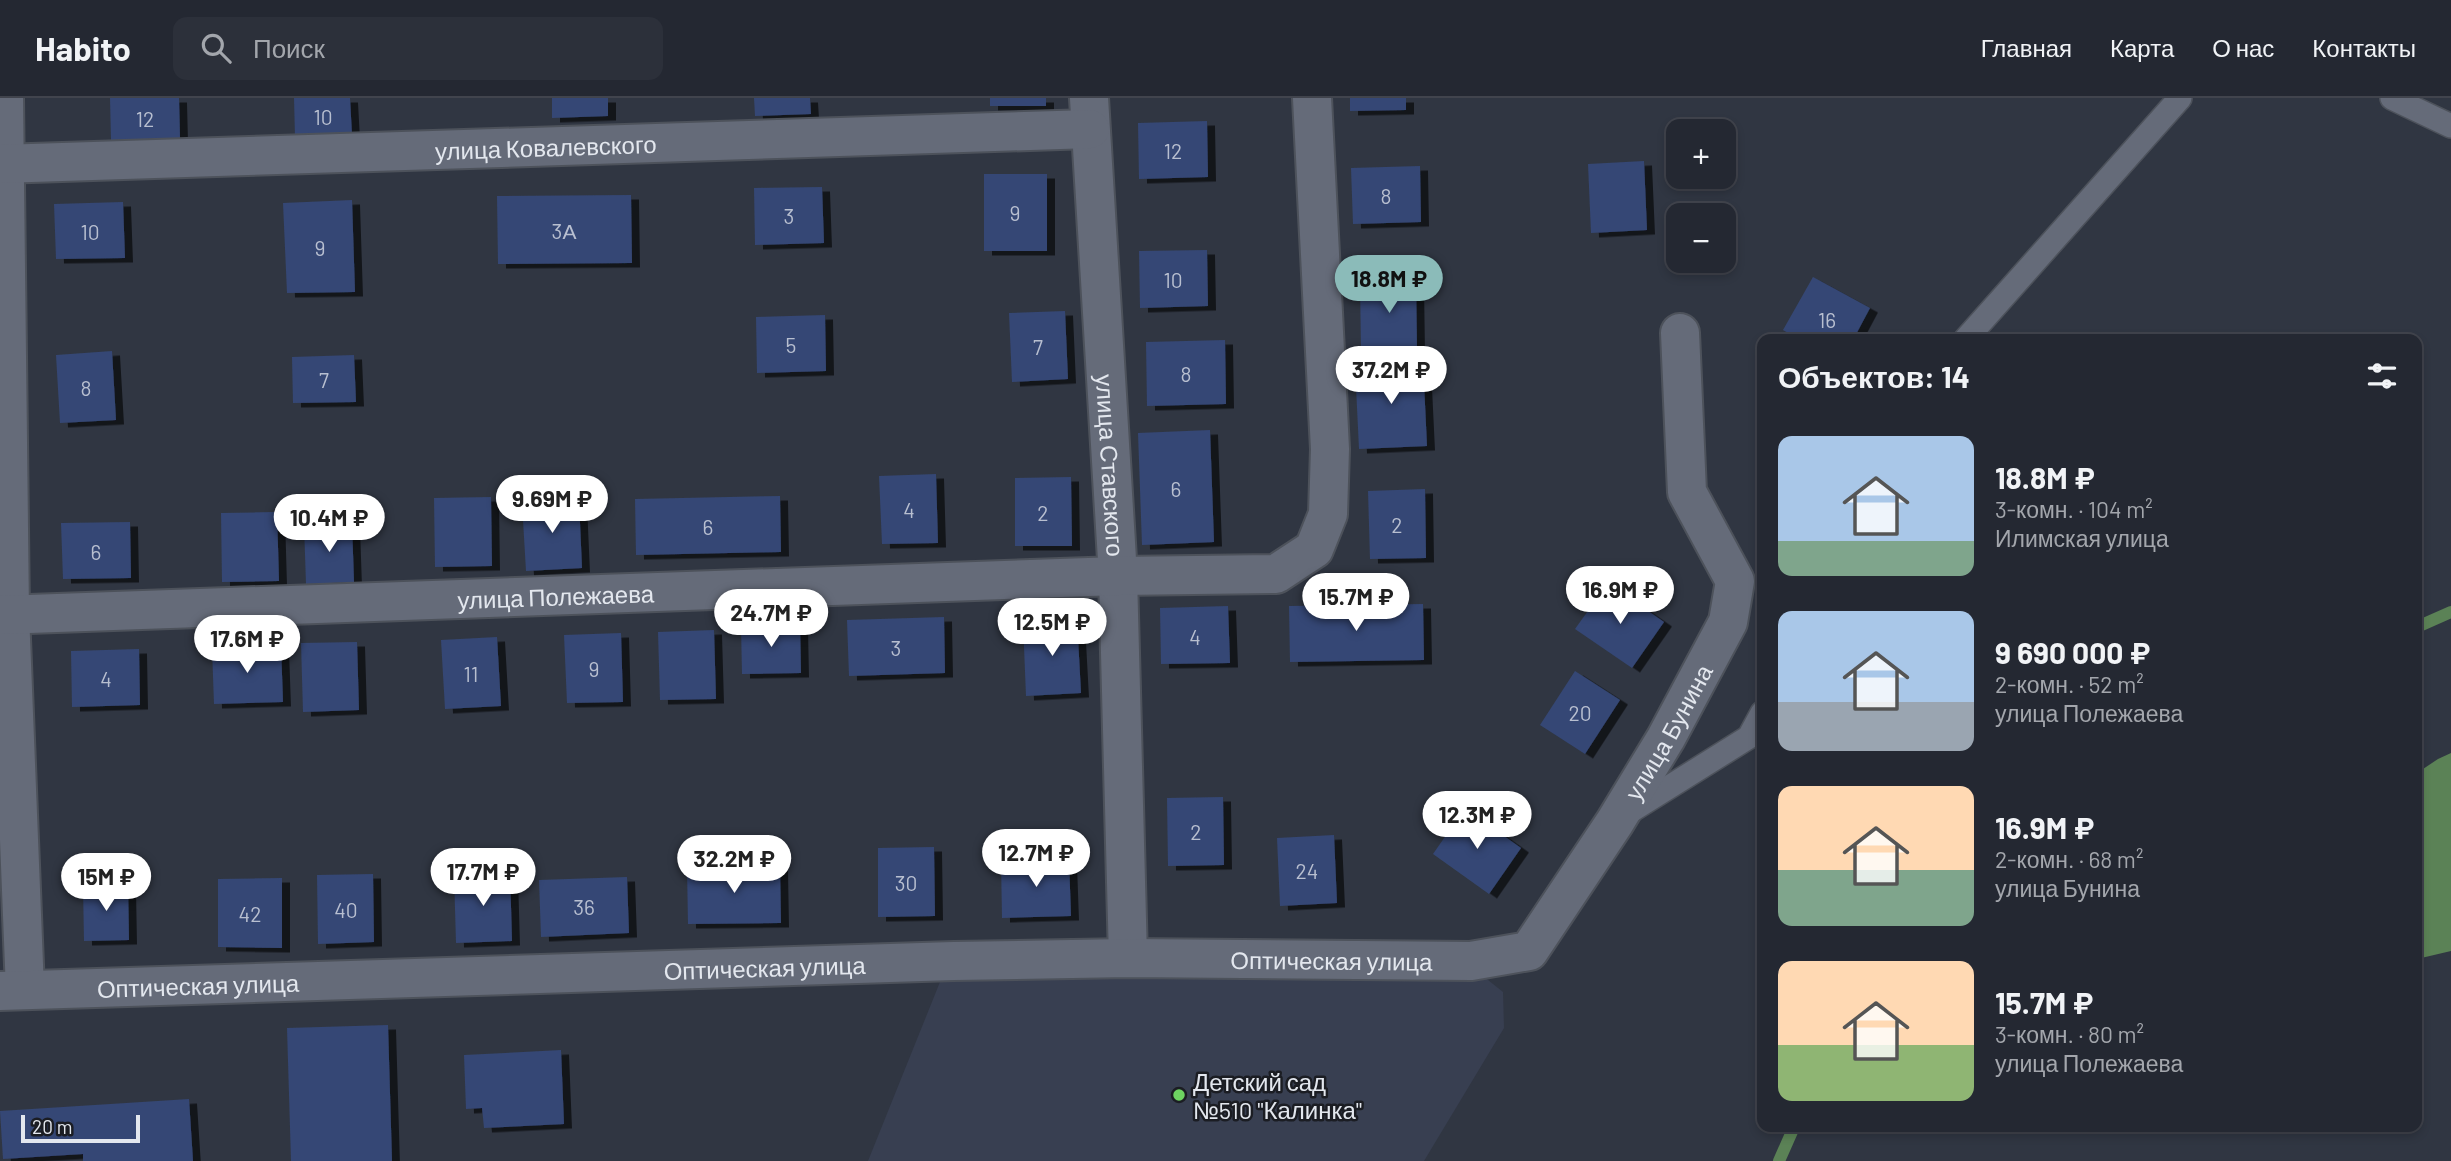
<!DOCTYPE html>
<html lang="ru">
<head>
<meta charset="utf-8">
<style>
	:root { --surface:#242832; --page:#2c303a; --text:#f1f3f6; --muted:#a3a6ac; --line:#41444d; --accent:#8bbbb9 }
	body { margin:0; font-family:Barlow,sans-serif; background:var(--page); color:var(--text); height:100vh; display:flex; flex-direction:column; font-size:26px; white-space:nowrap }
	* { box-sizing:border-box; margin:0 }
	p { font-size:23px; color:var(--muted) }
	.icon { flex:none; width:38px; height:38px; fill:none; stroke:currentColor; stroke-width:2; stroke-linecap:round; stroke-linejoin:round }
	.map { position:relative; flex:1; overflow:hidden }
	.panel { position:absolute; left:1757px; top:236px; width:665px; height:798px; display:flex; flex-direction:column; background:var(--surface); border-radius:14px; box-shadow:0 4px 10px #0003,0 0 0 2px var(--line) }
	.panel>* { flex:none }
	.buttons { position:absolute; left:1666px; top:21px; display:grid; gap:14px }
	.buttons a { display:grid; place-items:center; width:70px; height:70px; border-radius:14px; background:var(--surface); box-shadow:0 4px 10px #0003,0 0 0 2px var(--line); font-size:35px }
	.scale { position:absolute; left:21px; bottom:18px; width:119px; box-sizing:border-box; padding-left:7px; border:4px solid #e3e7ee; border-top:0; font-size:19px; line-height:24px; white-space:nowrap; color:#e3e7ee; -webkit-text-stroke:5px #1b1d23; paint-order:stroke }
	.price { position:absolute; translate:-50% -60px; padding:0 16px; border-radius:24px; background:#fff; color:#222; font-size:23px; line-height:46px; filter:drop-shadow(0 2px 4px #0008) }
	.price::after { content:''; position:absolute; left:50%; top:42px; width:21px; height:16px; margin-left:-10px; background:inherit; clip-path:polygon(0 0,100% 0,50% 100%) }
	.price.on { background:var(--accent); color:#111 }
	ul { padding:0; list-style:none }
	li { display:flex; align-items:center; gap:21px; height:175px; padding:0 21px }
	li span { display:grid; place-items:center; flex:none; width:196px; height:140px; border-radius:14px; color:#555 }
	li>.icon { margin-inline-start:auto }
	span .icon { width:84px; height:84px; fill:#fffc; stroke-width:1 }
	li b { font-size:30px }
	h2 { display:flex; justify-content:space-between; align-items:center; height:84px; padding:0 21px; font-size:30px }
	header { display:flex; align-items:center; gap:42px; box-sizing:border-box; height:98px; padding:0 35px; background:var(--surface); border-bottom:2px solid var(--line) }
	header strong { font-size:33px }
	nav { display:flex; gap:38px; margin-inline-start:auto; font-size:24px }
	.search { width:490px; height:63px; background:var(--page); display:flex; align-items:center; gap:18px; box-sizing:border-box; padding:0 24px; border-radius:14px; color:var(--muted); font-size:26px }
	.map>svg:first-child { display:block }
	.built { fill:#383f51 }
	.water { fill:#5b8256 }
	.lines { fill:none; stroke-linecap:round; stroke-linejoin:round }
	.stream { stroke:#5b8256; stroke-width:12 }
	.building { fill:#354774; filter:url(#shadow) }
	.service-casing { stroke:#4d525b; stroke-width:26 }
	.minor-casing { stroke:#4d525b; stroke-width:42 }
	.service { stroke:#656b79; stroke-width:23 }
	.minor { stroke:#656b79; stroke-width:38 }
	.poi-dot { fill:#6dd361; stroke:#1b1d23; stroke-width:2.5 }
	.labels { text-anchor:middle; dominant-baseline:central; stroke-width:5; stroke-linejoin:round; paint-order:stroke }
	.number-label { font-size:21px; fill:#b8bfd0 }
	.street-label { font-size:24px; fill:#e3e7ee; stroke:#1b1d23 }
	.poi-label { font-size:24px; fill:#e3e7ee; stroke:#1b1d23; text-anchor:start }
</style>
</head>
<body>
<header>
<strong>Habito</strong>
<div class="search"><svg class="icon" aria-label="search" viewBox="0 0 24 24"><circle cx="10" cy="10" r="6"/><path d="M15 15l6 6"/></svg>Поиск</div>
<nav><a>Главная</a><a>Карта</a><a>О нас</a><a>Контакты</a></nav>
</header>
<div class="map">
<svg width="2451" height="1063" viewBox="0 0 2451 1063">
	<defs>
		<filter id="shadow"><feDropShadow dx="8" dy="4.5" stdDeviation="0" flood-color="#0009"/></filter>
	</defs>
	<rect width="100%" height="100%" fill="#303642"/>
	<path class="built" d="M 1473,870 L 1503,894 L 1504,930 L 1424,1063 L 868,1063 L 944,874 Z"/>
	<path class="water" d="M 2451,655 L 2451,853 L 2417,861 L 2417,675 L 2438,661 Z"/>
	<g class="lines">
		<path class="stream" d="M 2417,529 L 2451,514
			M 1779,1063 L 1794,1029"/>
	</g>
	<path class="building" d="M 110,0 L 179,0 L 180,40 L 111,42 Z
		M 294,0 L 350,0 L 352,37 L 295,39 Z
		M 552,0 L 608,0 L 608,18 L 552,20 Z
		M 754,0 L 810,0 L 811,16 L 755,18 Z
		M 990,0 L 1046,0 L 1046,8 L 990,8 Z
		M 1350,0 L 1406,0 L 1406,12 L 1350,13 Z
		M 1207,23 L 1208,79 L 1139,81 L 1138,25 Z
		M 1644,63 L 1647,132 L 1591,135 L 1588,66 Z
		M 1420,68 L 1421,124 L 1353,126 L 1351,70 Z
		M 984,76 L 1047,76 L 1047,153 L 984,153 Z
		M 822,89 L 824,145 L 755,147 L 754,90 Z
		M 631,97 L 632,165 L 498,166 L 497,98 Z
		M 352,102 L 355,194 L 287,195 L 283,105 Z
		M 123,104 L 125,160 L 56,161 L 54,106 Z
		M 1207,152 L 1208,208 L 1140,210 L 1139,153 Z
		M 1813,179 L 1870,210 L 1853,242 L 1800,242 L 1783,232 Z
		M 1416,182 L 1417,251 L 1361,252 L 1360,184 Z
		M 1065,213 L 1068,281 L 1012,284 L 1009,215 Z
		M 825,217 L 826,273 L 757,275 L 756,219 Z
		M 1225,242 L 1226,306 L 1147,308 L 1146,244 Z
		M 112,253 L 116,322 L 60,325 L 56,257 Z
		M 354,257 L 356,304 L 293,305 L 292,259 Z
		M 1423,264 L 1427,348 L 1359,351 L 1355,268 Z
		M 1210,332 L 1214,444 L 1142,447 L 1138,335 Z
		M 936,376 L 938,445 L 882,446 L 879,378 Z
		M 1071,379 L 1072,448 L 1015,448 L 1015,380 Z
		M 1425,391 L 1426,460 L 1370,461 L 1368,393 Z
		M 780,398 L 781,454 L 636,457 L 635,401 Z
		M 491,399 L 492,468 L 435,469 L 434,400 Z
		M 579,402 L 582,470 L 526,473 L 522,405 Z
		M 277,414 L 279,483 L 222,484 L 221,415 Z
		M 130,424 L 131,480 L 63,481 L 61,425 Z
		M 352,426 L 354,484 L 306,486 L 304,427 Z
		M 1608,485 L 1664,524 L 1632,570 L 1575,531 Z
		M 1423,506 L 1424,562 L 1290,564 L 1289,508 Z
		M 1228,508 L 1230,565 L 1161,566 L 1160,510 Z
		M 944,519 L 945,575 L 849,578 L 847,522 Z
		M 1077,521 L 1081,595 L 1026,598 L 1023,524 Z
		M 800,526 L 801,575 L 742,576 L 741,528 Z
		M 714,532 L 716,601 L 660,602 L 658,534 Z
		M 621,535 L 623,604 L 567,605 L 564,537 Z
		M 497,539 L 501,608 L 445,611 L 441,542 Z
		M 357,544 L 359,612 L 303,614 L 301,545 Z
		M 281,548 L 283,604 L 214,606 L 212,550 Z
		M 139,551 L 140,607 L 72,609 L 71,553 Z
		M 1575,573 L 1620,602 L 1585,656 L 1540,627 Z
		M 1223,699 L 1224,767 L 1168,768 L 1167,700 Z
		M 1465,710 L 1521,750 L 1489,796 L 1433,756 Z
		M 1334,737 L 1337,805 L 1280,808 L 1277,740 Z
		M 934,749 L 935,818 L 878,819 L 878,750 Z
		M 1069,762 L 1071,818 L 1002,820 L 1001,763 Z
		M 780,768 L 781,825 L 688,826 L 687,770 Z
		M 510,774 L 512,843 L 456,845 L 454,776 Z
		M 373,776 L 374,844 L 318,846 L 317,777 Z
		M 627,779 L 629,835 L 541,839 L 539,782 Z
		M 282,780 L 282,850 L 218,849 L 218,781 Z
		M 128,787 L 129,842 L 84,843 L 83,789 Z
		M 388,927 L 392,1063 L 291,1063 L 287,930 Z
		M 561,952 L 564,1026 L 484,1030 L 482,1010 L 466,1011 L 464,957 Z
		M 189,1001 L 193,1063 L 83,1063 L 83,1056 L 3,1061 L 0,1013 Z"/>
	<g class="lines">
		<defs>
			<path id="service" d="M 2392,0 L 2451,28
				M 1965,242 L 2180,0
				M 1626,716 L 1749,639 L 1762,615"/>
			<g id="minor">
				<path d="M 4,0 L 10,516 L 25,892"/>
				<path id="s1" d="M 1089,0 L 1118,478 L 1128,860"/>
				<path id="s2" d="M 0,66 L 1090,31"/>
				<path id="s3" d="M 0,517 L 1118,478 L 1276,476 L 1314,451 L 1328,416 L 1330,351 L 1312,0"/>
				<path id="s4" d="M 0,893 L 954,863 L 1128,860 L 1471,863 L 1529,853 L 1615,724 L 1666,640 L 1728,524 L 1735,483 L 1687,394 L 1680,235"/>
			</g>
		</defs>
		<use href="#service" class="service-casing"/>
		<use href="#minor" class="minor-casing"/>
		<use href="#service" class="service"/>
		<use href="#minor" class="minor"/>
	</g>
	<circle class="poi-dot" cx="1179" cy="997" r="7"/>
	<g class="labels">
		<g class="number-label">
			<text x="323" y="18">10</text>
			<text x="145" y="20">12</text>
			<text x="1173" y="52">12</text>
			<text x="1386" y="97">8</text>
			<text x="1015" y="114">9</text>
			<text x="789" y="117">3</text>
			<text x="564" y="132">3А</text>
			<text x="90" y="133">10</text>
			<text x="320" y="149">9</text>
			<text x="1173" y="181">10</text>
			<text x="1827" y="221">16</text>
			<text x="791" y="246">5</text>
			<text x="1038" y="248">7</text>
			<text x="1186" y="275">8</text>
			<text x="324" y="281">7</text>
			<text x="86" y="289">8</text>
			<text x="1176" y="390">6</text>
			<text x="909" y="411">4</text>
			<text x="1043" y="414">2</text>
			<text x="1397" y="426">2</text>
			<text x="708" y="428">6</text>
			<text x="96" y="453">6</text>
			<text x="1195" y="538">4</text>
			<text x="896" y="549">3</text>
			<text x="594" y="570">9</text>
			<text x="471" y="575">11</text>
			<text x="106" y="580">4</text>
			<text x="1580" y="614">20</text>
			<text x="1196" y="733">2</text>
			<text x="1307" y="772">24</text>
			<text x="906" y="784">30</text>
			<text x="584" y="808">36</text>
			<text x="346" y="811">40</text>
			<text x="250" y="815">42</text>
		</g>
		<g class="street-label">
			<text stroke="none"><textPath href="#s2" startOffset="546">улица Ковалевского</textPath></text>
			<text stroke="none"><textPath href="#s1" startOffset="368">улица Ставского</textPath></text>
			<text stroke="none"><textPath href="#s3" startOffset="556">улица Полежаева</textPath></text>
			<text stroke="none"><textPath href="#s4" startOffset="1790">улица Бунина</textPath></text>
			<text stroke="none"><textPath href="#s4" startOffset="1332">Оптическая улица</textPath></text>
			<text stroke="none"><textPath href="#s4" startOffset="765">Оптическая улица</textPath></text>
			<text stroke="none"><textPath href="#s4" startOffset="198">Оптическая улица</textPath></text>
		</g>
		<g class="poi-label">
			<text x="1193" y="983">Детский сад<tspan x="1193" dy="28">№510 "Калинка"</tspan></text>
		</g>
	</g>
</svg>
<div class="buttons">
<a>+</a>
<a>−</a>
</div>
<div class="scale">20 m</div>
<b class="price on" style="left:1389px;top:217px">18.8M ₽</b>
<b class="price" style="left:1391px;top:308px">37.2M ₽</b>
<b class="price" style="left:552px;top:437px">9.69M ₽</b>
<b class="price" style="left:329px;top:456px">10.4M ₽</b>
<b class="price" style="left:1620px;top:528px">16.9M ₽</b>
<b class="price" style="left:1356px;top:535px">15.7M ₽</b>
<b class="price" style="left:771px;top:551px">24.7M ₽</b>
<b class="price" style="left:1052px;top:560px">12.5M ₽</b>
<b class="price" style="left:247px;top:577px">17.6M ₽</b>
<b class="price" style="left:1477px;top:753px">12.3M ₽</b>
<b class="price" style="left:1036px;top:791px">12.7M ₽</b>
<b class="price" style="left:734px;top:797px">32.2M ₽</b>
<b class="price" style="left:483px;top:810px">17.7M ₽</b>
<b class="price" style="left:106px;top:815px">15M ₽</b>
<section class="panel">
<h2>Объектов: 14<svg class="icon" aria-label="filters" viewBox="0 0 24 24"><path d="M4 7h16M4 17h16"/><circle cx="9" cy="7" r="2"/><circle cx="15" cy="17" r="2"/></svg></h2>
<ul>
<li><span style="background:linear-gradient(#a9c7e8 75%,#7fa58c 0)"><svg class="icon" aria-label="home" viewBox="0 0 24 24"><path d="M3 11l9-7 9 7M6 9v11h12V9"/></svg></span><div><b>18.8M ₽</b><p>3-комн. · 104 m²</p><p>Илимская улица</p></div></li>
<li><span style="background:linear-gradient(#a9c7e8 65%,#9aa5b1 0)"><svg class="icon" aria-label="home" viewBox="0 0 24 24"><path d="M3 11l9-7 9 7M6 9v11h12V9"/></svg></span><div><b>9 690 000 ₽</b><p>2-комн. · 52 m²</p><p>улица Полежаева</p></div></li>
<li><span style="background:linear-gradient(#ffd9b3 60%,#7fa58c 0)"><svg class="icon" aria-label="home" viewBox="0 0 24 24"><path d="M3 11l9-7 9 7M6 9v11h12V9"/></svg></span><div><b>16.9M ₽</b><p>2-комн. · 68 m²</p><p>улица Бунина</p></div></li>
<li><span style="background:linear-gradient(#ffd9b3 60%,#8fb573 0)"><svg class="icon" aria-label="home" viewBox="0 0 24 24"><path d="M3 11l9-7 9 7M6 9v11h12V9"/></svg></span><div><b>15.7M ₽</b><p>3-комн. · 80 m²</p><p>улица Полежаева</p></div></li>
</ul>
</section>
</div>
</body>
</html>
